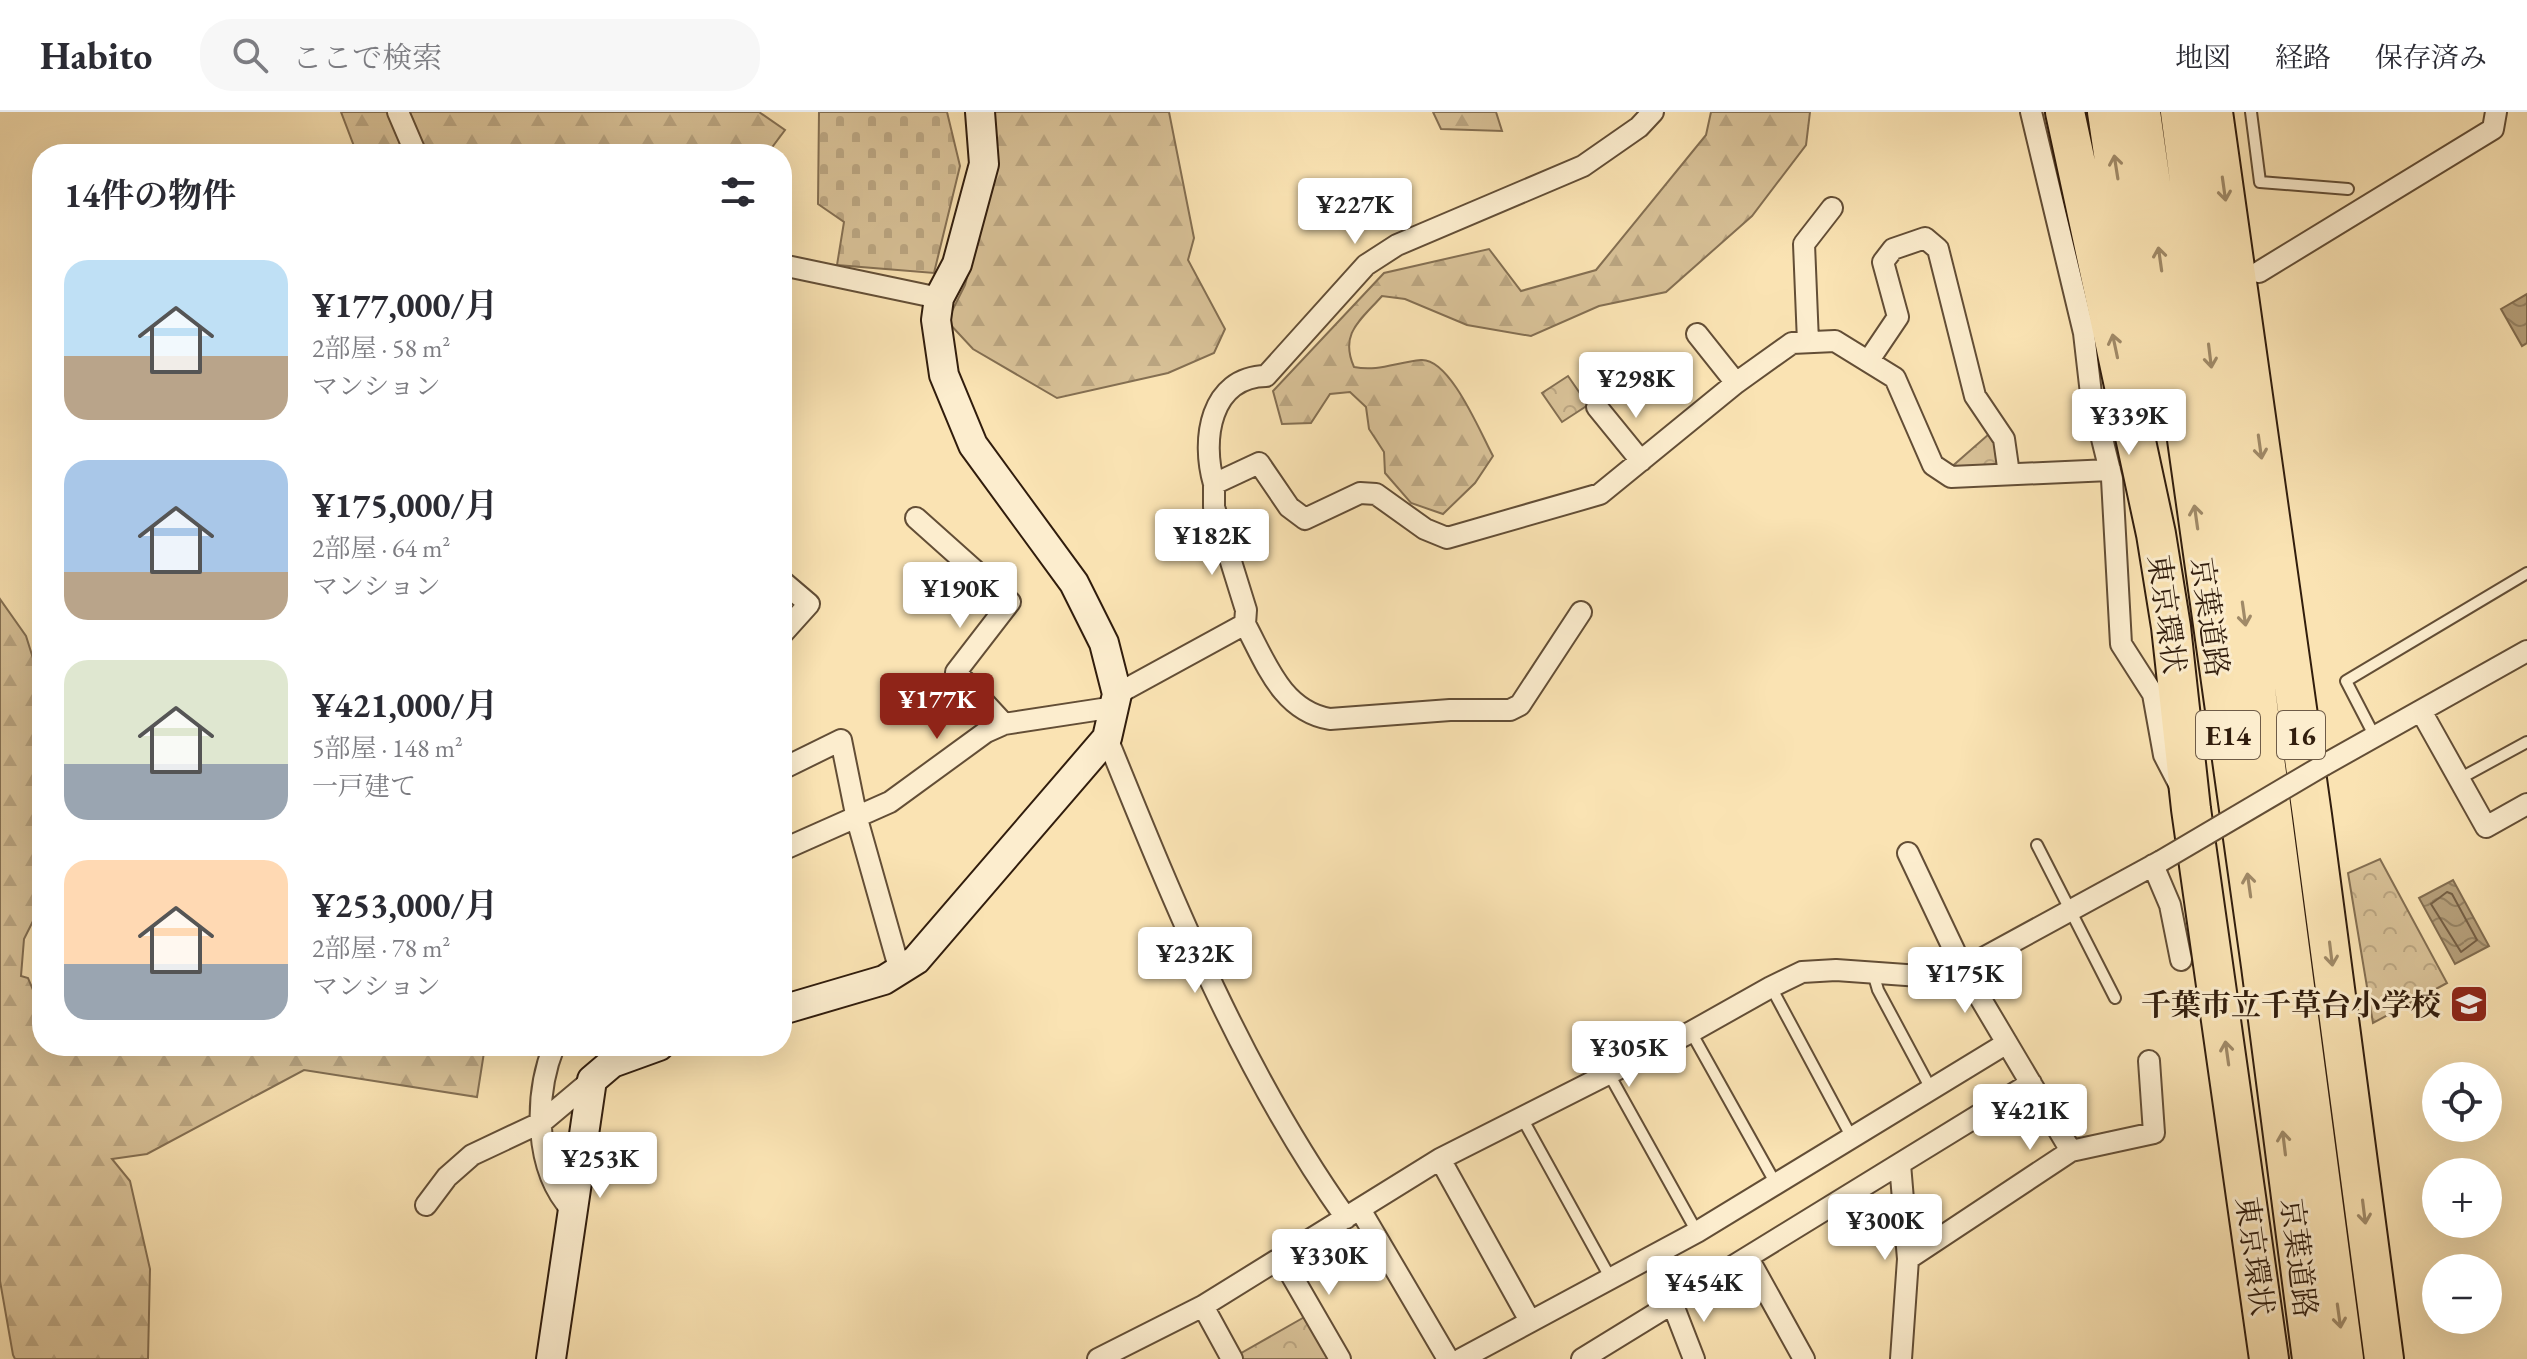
<!DOCTYPE html>
<html lang="ja">
<head>
<meta charset="utf-8">
<style>
	:root { --surface:#fff; --page:#f7f7f7; --text:#2b2b33; --muted:#7c7c81; --line:#e1e1e2; --accent:#8f2418 }
	body { margin:0; font-family:"EB Garamond","Noto Serif JP",serif; background:var(--page); color:var(--text); height:100vh; display:flex; flex-direction:column; font-size:30px; white-space:nowrap }
	* { box-sizing:border-box; margin:0 }
	p { font-size:26px; color:var(--muted) }
	.icon { flex:none; width:44px; height:44px; fill:none; stroke:currentColor; stroke-width:2; stroke-linecap:round; stroke-linejoin:round }
	.map { position:relative; flex:1; overflow:hidden }
	.drawer { position:absolute; left:32px; top:32px; width:760px; height:912px; display:flex; flex-direction:column; background:var(--surface); border-radius:32px; box-shadow:0 8px 32px #0002 }
	.drawer>* { flex:none }
	.controls { position:absolute; left:2422px; top:950px; display:grid; gap:16px }
	.controls a { display:grid; place-items:center; width:80px; height:80px; border-radius:50%; background:var(--surface); box-shadow:0 8px 32px #0002; font-size:40px }
	.price { position:absolute; translate:-50% -68px; padding:0 18px; border-radius:8px; background:#fff; color:#222; font-size:26px; line-height:52px; filter:drop-shadow(0 2px 4px #0008) }
	.price::after { content:''; position:absolute; left:50%; top:48px; width:24px; height:18px; margin-left:-12px; background:inherit; clip-path:polygon(0 0,100% 0,50% 100%) }
	.price.active { background:var(--accent); color:#fff }
	ul { padding:0; list-style:none }
	li { display:flex; align-items:center; gap:24px; height:200px; padding:0 32px }
	li span { display:grid; place-items:center; flex:none; width:224px; height:160px; border-radius:24px; color:#555 }
	li>.icon { margin-inline-start:auto }
	span .icon { width:96px; height:96px; fill:#fffc; stroke-width:1 }
	li b { font-size:34px }
	h2 { display:flex; justify-content:space-between; align-items:center; height:96px; padding:0 32px; font-size:34px }
	header { display:flex; align-items:center; gap:48px; box-sizing:border-box; height:112px; padding:0 40px; background:var(--surface); border-bottom:2px solid var(--line) }
	header strong { font-size:38px }
	nav { display:flex; gap:44px; margin-inline-start:auto; font-size:28px }
	.search { width:560px; height:72px; background:var(--page); display:flex; align-items:center; gap:20px; box-sizing:border-box; padding:0 28px; border-radius:32px; color:var(--muted); font-size:30px }
	.map>svg:first-child { display:block }
	.forest { fill:url(#forest-firs); stroke:#846f52; stroke-width:2 }
	.cemetery { fill:url(#cemetery-stones); stroke:#846f52; stroke-width:2 }
	.park { fill:url(#park-crowns); stroke:#846f52; stroke-width:2 }
	.water { fill:url(#water-waves); stroke:#816c4f; stroke-width:2 }
	.lines { fill:none; stroke-linecap:round; stroke-linejoin:round }
	.shore { stroke:#745e44; stroke-width:2 }
	.lane-casing { stroke:#634e36; stroke-width:14 }
	.street-casing { stroke:#634e36; stroke-width:24 }
	.secondary-casing { stroke:#311d0d; stroke-width:32 }
	.highway-casing { stroke:#311d0d; stroke-width:42 }
	.lane { stroke:#fcedce; stroke-width:10 }
	.street { stroke:#fcedce; stroke-width:20 }
	.secondary { stroke:#fcedce; stroke-width:28 }
	.highway { stroke:#fae3b3; stroke-width:38 }
	.street-bridge-casing { stroke:#634e36; stroke-width:24; stroke-linecap:butt }
	.street-bridge { stroke:#fcedce; stroke-width:20 }
	.oneway { stroke:#a08a68 }
	.labels { text-anchor:middle; dominant-baseline:central; stroke-width:6; stroke-linejoin:round; paint-order:stroke }
	.shield { fill:#fcedce; stroke:#6e5b47; stroke-width:2 }
	.shield-label { font-size:28px; font-weight:bold; fill:#311d0d }
	.street-label { font-size:30px; fill:#311d0d; stroke:#fcedce }
	.poi-label { font-size:30px; font-weight:bold; fill:#311d0d; stroke:#fcedce; text-anchor:end }
</style>
</head>
<body>
<header>
<strong>Habito</strong>
<div class="search"><svg class="icon" aria-label="search" viewBox="0 0 24 24"><circle cx="10" cy="10" r="6"/><path d="M15 15l6 6"/></svg>ここで検索</div>
<nav><a>地図</a><a>経路</a><a>保存済み</a></nav>
</header>
<div class="map">
<svg width="2527" height="1247" viewBox="0 0 2527 1247">
	<defs>
		<pattern id="forest-firs" width="22" height="20" patternUnits="userSpaceOnUse" patternTransform="scale(2)"><rect width="22" height="20" fill="#d8c197"/><path d="M5 1l3.5 6h-7zM16 11l3.5 6h-7z" fill="#baa581"/></pattern>
		<pattern id="cemetery-stones" width="16" height="16" patternUnits="userSpaceOnUse" patternTransform="scale(2)"><rect width="16" height="16" fill="#d8c197"/><path d="M2 7V4a2 2 0 0 1 4 0v3zM10 15v-3a2 2 0 0 1 4 0v3z" fill="#baa581"/></pattern>
		<pattern id="park-crowns" width="20" height="18" patternUnits="userSpaceOnUse" patternTransform="scale(2)"><rect width="20" height="18" fill="#d8c197"/><path d="M2 6a3 3 0 1 1 6 0M12 15a3 3 0 1 1 6 0" fill="none" stroke="#baa581"/></pattern>
		<pattern id="water-waves" width="16" height="10" patternUnits="userSpaceOnUse" patternTransform="scale(2)"><rect width="16" height="10" fill="#b6a07b"/><path d="M0 5q4-4 8 0t8 0" fill="none" stroke="#958263"/></pattern>
	</defs>
	<rect width="100%" height="100%" fill="#fae3b3"/>
	<filter id="stains"><feTurbulence type="fractalNoise" baseFrequency=".0025" numOctaves="4"/><feColorMatrix values="0 0 0 0 .2 0 0 0 0 .09 0 0 0 0 .02 0 0 0 .5 -.17"/></filter>
	<radialGradient id="worn" r=".72"><stop offset=".6" stop-color="#630" stop-opacity="0"/><stop offset="1" stop-color="#630" stop-opacity=".3"/></radialGradient>
	<path class="forest" d="M 341,0 L 759,0 L 785,18 L 767,42 L 357,42 Z
		M 980,0 L 1169,0 L 1194,126 L 1188,148 L 1225,217 L 1214,241 L 1168,261 L 1057,286 L 973,237 L 947,209 L 965,173 L 988,85 Z
		M 1433,0 L 1496,0 L 1502,19 L 1441,17 Z
		M 1711,0 L 1810,0 L 1806,33 L 1752,104 L 1666,180 L 1599,194 L 1531,224 L 1467,213 L 1405,187 L 1382,184 C 1361,208 1339,221 1354,255 C 1378,260 1397,250 1421,248 C 1450,246 1480,320 1493,344 L 1475,371 L 1443,402 L 1411,391 L 1385,361 L 1384,340 L 1369,317 L 1366,295 L 1350,280 L 1330,282 L 1311,311 L 1282,312 L 1273,279 L 1384,161 L 1489,137 L 1521,179 L 1596,158 L 1706,23 Z
		M 0,487 L 26,524 L 42,575 L 42,791 L 24,827 L 21,864 L 28,866 L 42,899 L 42,934 L 485,934 L 477,985 L 304,958 L 147,1042 L 112,1047 L 130,1069 L 150,1157 L 148,1247 L 15,1247 L 13,1243 L 0,1169 Z"/>
	<path class="cemetery" d="M 819,0 L 947,0 L 960,54 L 934,161 L 837,153 L 844,110 L 818,92 Z"/>
	<path class="park" d="M 1568,264 L 1588,293 L 1562,310 L 1542,281 Z
		M 1989,322 L 1999,339 L 2002,356 L 1948,358 Z
		M 2380,747 L 2447,871 L 2373,911 L 2348,761 Z
		M 1308,1203 L 1334,1247 L 1238,1247 L 1236,1244 Z"/>
	<path class="water" d="M 2527,182 L 2527,231 L 2522,234 L 2501,197 Z
		M 2453,768 L 2489,834 L 2455,852 L 2419,786 Z"/>
	<g class="lines">
		<path class="shore" d="M 2447,780 L 2452,782 L 2477,828 L 2461,840 L 2431,792 Z"/>
		<defs>
			<path id="lane" d="M 2251,0 L 2260,70 L 2348,77
				M 2375,625 L 2346,569 L 2527,461
				M 2459,667 L 2527,630
				M 2037,733 L 2115,886
				M 1873,861 L 1878,878 L 1931,977
				M 1771,875 L 1852,1026
				M 1691,920 L 1776,1072
				M 1609,962 L 1697,1120
				M 1522,1006 L 1611,1167"/>
			<path id="street" d="M 398,0 L 416,42
				M 2031,0 L 2084,221 L 2091,282 L 2112,367 L 2121,532 L 2153,582 L 2164,643 L 2179,672
				M 782,153 L 939,186
				M 2259,160 L 2493,17 L 2496,0
				M 1697,222 L 1736,271
				M 1808,230 L 1804,132 L 1832,96
				M 1869,248 L 1898,205 L 1883,150 L 1893,137 L 1925,126 L 1938,137 L 1975,284 L 2004,327 L 2009,362
				M 1597,295 L 1641,349
				M 1214,372 C 1201,328 1210,265 1266,264 L 1366,153 L 1397,133 L 1583,54 L 1639,15 L 1653,0
				M 916,406 L 1010,490 L 956,560 L 1004,612
				M 782,469 L 809,492 L 782,522
				M 1245,512 C 1266,551 1282,599 1330,607 L 1450,598 L 1510,598 L 1520,593 L 1581,500
				M 1117,582 L 1245,512 L 1246,498 L 1214,395 L 1214,372 L 1259,351 L 1289,395 L 1305,407 L 1360,381 L 1376,382 L 1425,417 L 1447,426 L 1600,382 L 1736,271 L 1792,231 L 1835,229 L 1895,266 L 1933,353 L 1951,365 L 2110,358
				M 2421,599 L 2486,715 L 2527,692
				M 1107,626 C 1174,791 1242,960 1346,1106
				M 2324,653 L 2527,539
				M 782,657 L 841,628 L 857,707 L 900,859
				M 782,738 L 890,690 L 986,620 L 1004,612 L 1115,595
				M 1908,741 L 1963,857 L 2071,1039
				M 2153,753 L 2170,793 L 2181,848
				M 554,934 C 534,984 534,1057 572,1098
				M 1440,1047 L 1530,1209
				M 1900,1052 L 1908,1147 L 1901,1247
				M 426,1093 L 447,1065 L 472,1043 L 542,1010 L 592,968
				M 1361,1099 L 1448,1247
				M 1281,1145 L 1340,1247
				M 1748,1146 L 1804,1247
				M 1908,1147 L 2071,1039 L 2154,1021 L 2149,949
				M 1673,1193 L 1694,1247
				M 1203,1194 L 1232,1247
				M 1098,1247 L 1203,1194 L 1440,1047 L 1691,920 L 1771,875 L 1802,860 L 1836,858 L 1920,864 L 1963,857 L 2161,749
				M 1461,1247 L 1697,1120 L 2007,931
				M 1582,1247 L 2031,971"/>
			<path id="secondary" d="M 782,898 L 884,868 L 916,848 L 1107,626 L 1117,582 L 1104,531 L 1074,471 L 973,333 L 944,263 L 936,208 L 939,186 L 957,152 L 984,52 L 980,0
				M 551,1247 L 592,968 L 612,951 L 659,934"/>
			<path id="highway" d="M 2065,0 L 2156,422 L 2171,515 L 2191,697 L 2269,1247
				M 2107,0 L 2147,276
				M 2141,0 L 2261,854 L 2312,1247
				M 2180,0 L 2344,1247
				M 2213,0 L 2312,703 L 2384,1247"/>
		</defs>
		<use href="#lane" class="lane-casing"/>
		<use href="#street" class="street-casing"/>
		<use href="#secondary" class="secondary-casing"/>
		<use href="#highway" class="highway-casing"/>
		<use href="#lane" class="lane"/>
		<use href="#street" class="street"/>
		<use href="#secondary" class="secondary"/>
		<use href="#highway" class="highway"/>
		<defs>
			<path id="street-bridge" d="M 2161,749 L 2324,653"/>
		</defs>
		<use href="#street-bridge" class="street-bridge-casing"/>
		<use href="#street-bridge" class="street-bridge"/>
	</g>
	<defs><path id="oneway-shaft" d="M-6 0H5M1.5-3L5.5 0L1.5 3" fill="none" stroke-width="1.6" stroke-linecap="round" stroke-linejoin="round" transform="scale(2)"/></defs>
	<g class="oneway">
		<use href="#oneway-shaft" transform="translate(2116 55) rotate(-99)"/>
		<use href="#oneway-shaft" transform="translate(2224 77) rotate(82)"/>
		<use href="#oneway-shaft" transform="translate(2160 147) rotate(-98)"/>
		<use href="#oneway-shaft" transform="translate(2115 234) rotate(-102)"/>
		<use href="#oneway-shaft" transform="translate(2210 244) rotate(83)"/>
		<use href="#oneway-shaft" transform="translate(2260 335) rotate(82)"/>
		<use href="#oneway-shaft" transform="translate(2196 405) rotate(-98)"/>
		<use href="#oneway-shaft" transform="translate(2244 502) rotate(82)"/>
		<use href="#oneway-shaft" transform="translate(2249 773) rotate(-98)"/>
		<use href="#oneway-shaft" transform="translate(2331 842) rotate(83)"/>
		<use href="#oneway-shaft" transform="translate(2227 941) rotate(-98)"/>
		<use href="#oneway-shaft" transform="translate(2284 1031) rotate(-97)"/>
		<use href="#oneway-shaft" transform="translate(2364 1100) rotate(83)"/>
		<use href="#oneway-shaft" transform="translate(2339 1204) rotate(82)"/>
	</g>
	<defs>
		<symbol id="school-square" viewBox="-11 -11 22 22"><rect x="-9" y="-9" width="18" height="18" rx="4" fill="#8f2418" stroke="#fcedce"/><path d="M0-5L7-2L0 1L-7-2ZM-4 1L0 2.5L4 1V4Q0 6-4 4Z" fill="#fff"/></symbol>
	</defs>
	<g fill-rule="evenodd">
		<use href="#school-square" x="2447" y="870" width="44" height="44"/>
	</g>
	<g class="labels">
		<g class="shield">
			<rect x="2196" y="599" width="64" height="48" rx="6"/>
			<rect x="2277" y="599" width="48" height="48" rx="6"/>
		</g>
		<g class="shield-label">
			<text x="2228" y="623">E14</text>
			<text x="2301" y="623">16</text>
		</g>
		<g class="street-label">
			<text transform="translate(2167 502) rotate(82)">東京環状</text>
			<text transform="translate(2210 505) rotate(82)">京葉道路</text>
			<text transform="translate(2255 1144) rotate(82)">東京環状</text>
			<text transform="translate(2299 1146) rotate(83)">京葉道路</text>
		</g>
		<g class="poi-label">
			<text x="2441" y="892">千葉市立千草台小学校</text>
		</g>
	</g>
	<rect width="100%" height="100%" filter="url(#stains)"/>
	<rect width="100%" height="100%" fill="url(#worn)"/>
</svg>
<div class="controls">
<a><svg class="icon" aria-label="locate" viewBox="0 0 24 24"><circle cx="12" cy="12" r="6"/><path d="M12 2v4M12 18v4M2 12h4M18 12h4"/></svg></a>
<a>+</a>
<a>−</a>
</div>
<b class="price" style="left:1355px;top:134px">¥227K</b>
<b class="price" style="left:1636px;top:308px">¥298K</b>
<b class="price" style="left:2129px;top:345px">¥339K</b>
<b class="price" style="left:1212px;top:465px">¥182K</b>
<b class="price" style="left:960px;top:518px">¥190K</b>
<b class="price active" style="left:937px;top:629px">¥177K</b>
<b class="price" style="left:1195px;top:883px">¥232K</b>
<b class="price" style="left:1965px;top:903px">¥175K</b>
<b class="price" style="left:1629px;top:977px">¥305K</b>
<b class="price" style="left:2030px;top:1040px">¥421K</b>
<b class="price" style="left:600px;top:1088px">¥253K</b>
<b class="price" style="left:1885px;top:1150px">¥300K</b>
<b class="price" style="left:1329px;top:1185px">¥330K</b>
<b class="price" style="left:1704px;top:1212px">¥454K</b>
<section class="drawer">
<h2>14件の物件<svg class="icon" aria-label="filters" viewBox="0 0 24 24"><path d="M4 7h16M4 17h16"/><circle cx="9" cy="7" r="2"/><circle cx="15" cy="17" r="2"/></svg></h2>
<ul>
<li><span style="background:linear-gradient(#bfe0f5 60%,#b9a48a 0)"><svg class="icon" aria-label="home" viewBox="0 0 24 24"><path d="M3 11l9-7 9 7M6 9v11h12V9"/></svg></span><div><b>¥177,000/月</b><p>2部屋 · 58 m²</p><p>マンション</p></div></li>
<li><span style="background:linear-gradient(#a9c7e8 70%,#b9a48a 0)"><svg class="icon" aria-label="home" viewBox="0 0 24 24"><path d="M3 11l9-7 9 7M6 9v11h12V9"/></svg></span><div><b>¥175,000/月</b><p>2部屋 · 64 m²</p><p>マンション</p></div></li>
<li><span style="background:linear-gradient(#dfe7d0 65%,#9aa5b1 0)"><svg class="icon" aria-label="home" viewBox="0 0 24 24"><path d="M3 11l9-7 9 7M6 9v11h12V9"/></svg></span><div><b>¥421,000/月</b><p>5部屋 · 148 m²</p><p>一戸建て</p></div></li>
<li><span style="background:linear-gradient(#ffd9b3 65%,#9aa5b1 0)"><svg class="icon" aria-label="home" viewBox="0 0 24 24"><path d="M3 11l9-7 9 7M6 9v11h12V9"/></svg></span><div><b>¥253,000/月</b><p>2部屋 · 78 m²</p><p>マンション</p></div></li>
</ul>
</section>
</div>
</body>
</html>
